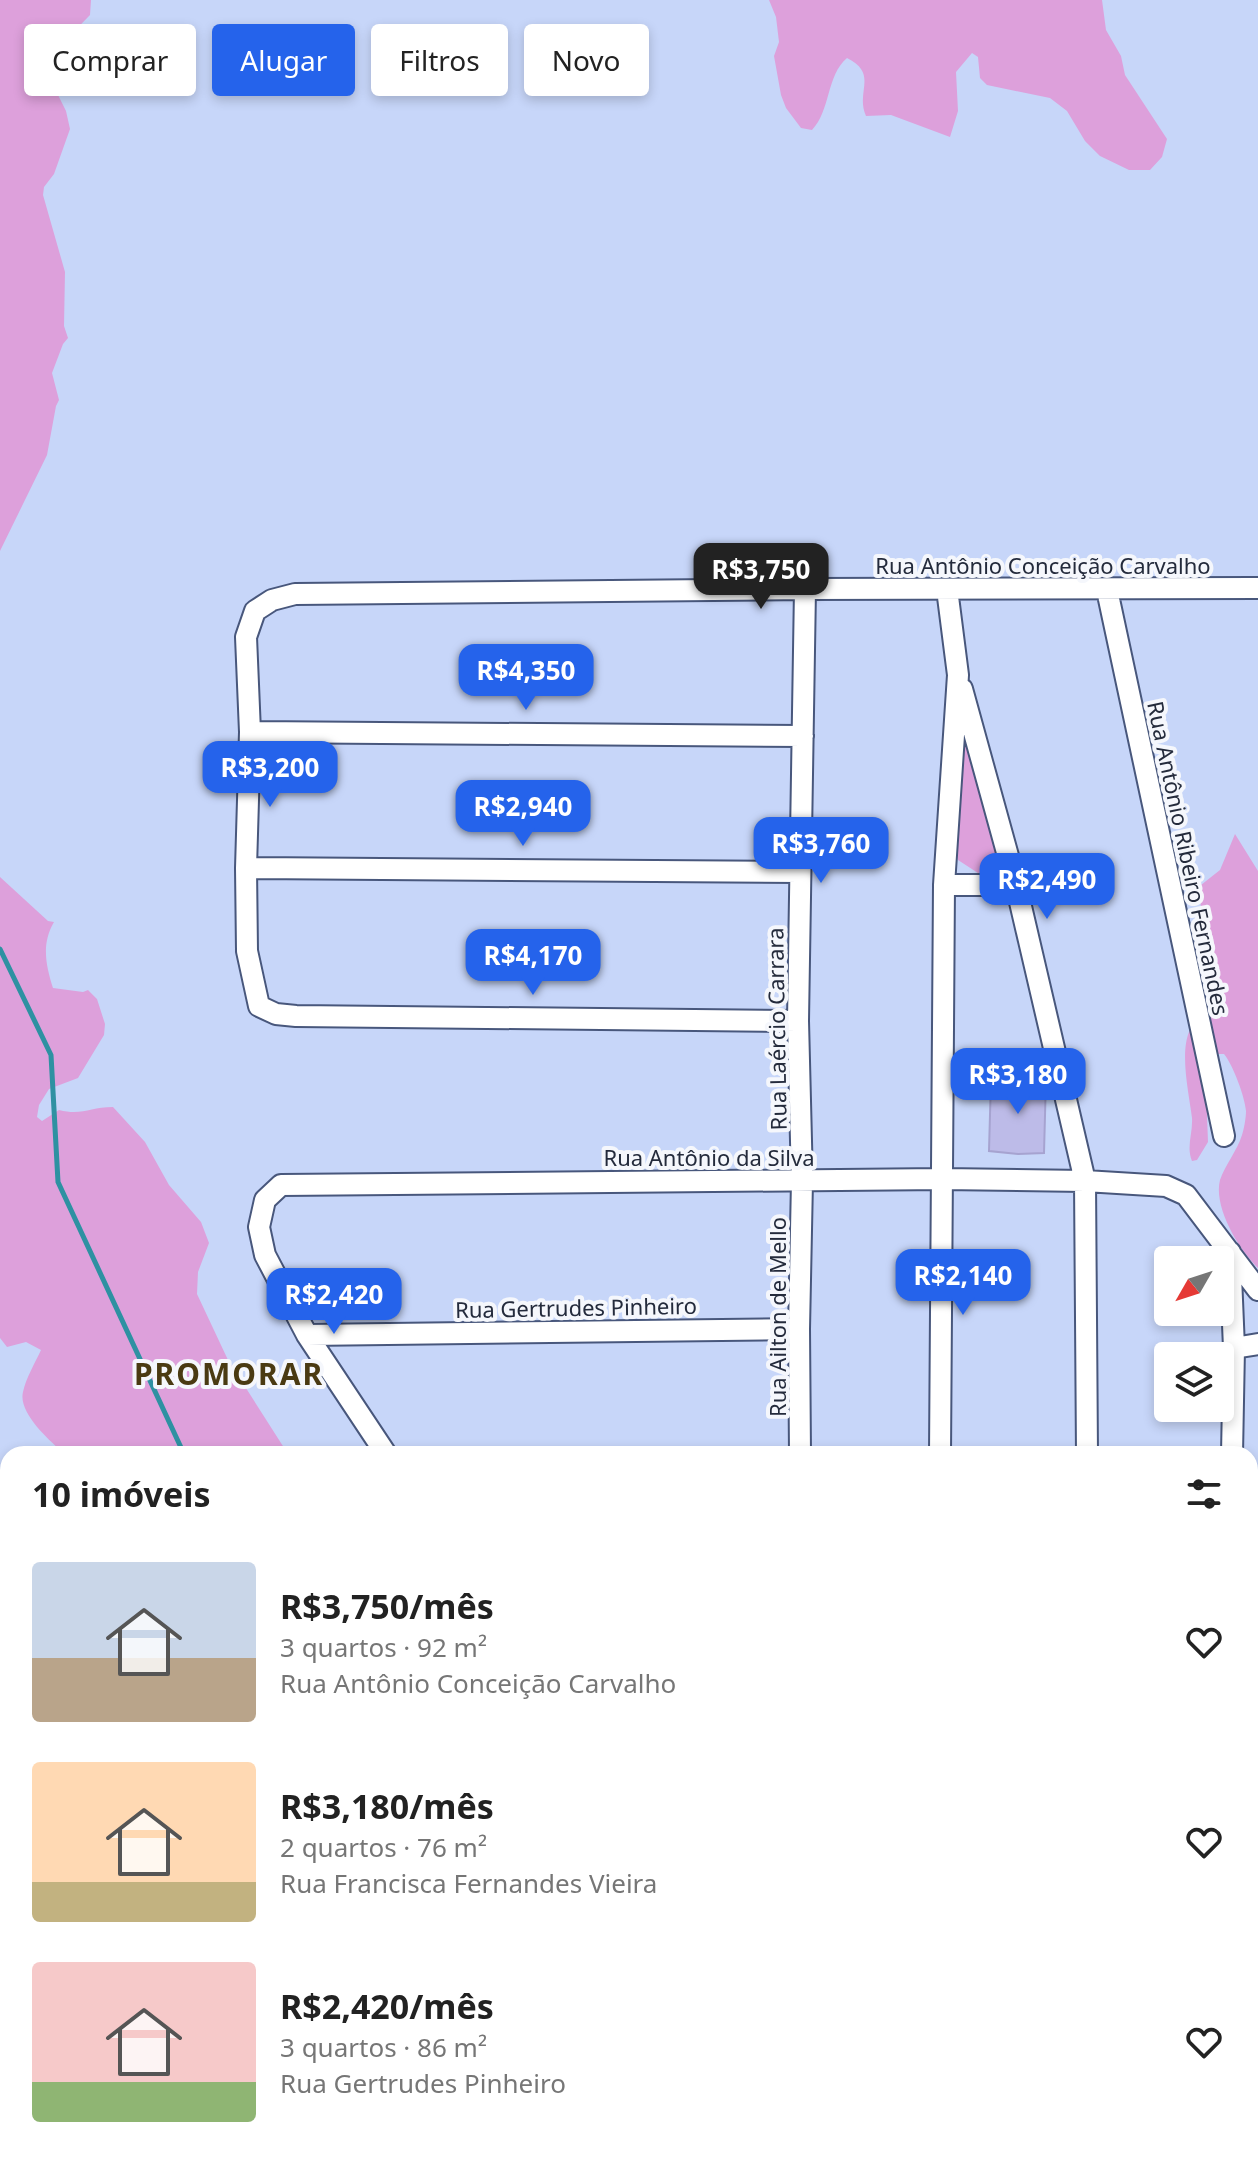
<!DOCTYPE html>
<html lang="pt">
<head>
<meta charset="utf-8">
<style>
	:root { --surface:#fff; --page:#f2f2f2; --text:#222; --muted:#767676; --accent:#2563eb }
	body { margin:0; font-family:"Noto Sans",sans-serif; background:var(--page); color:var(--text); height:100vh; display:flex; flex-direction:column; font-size:30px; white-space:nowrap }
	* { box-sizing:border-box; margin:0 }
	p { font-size:26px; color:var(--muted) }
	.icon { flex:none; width:44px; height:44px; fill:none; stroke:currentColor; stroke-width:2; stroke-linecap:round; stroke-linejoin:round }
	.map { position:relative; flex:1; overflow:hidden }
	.side { position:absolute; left:0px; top:1446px; width:1258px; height:712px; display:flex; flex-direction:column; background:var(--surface); border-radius:24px 24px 0 0; box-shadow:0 4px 12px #0003 }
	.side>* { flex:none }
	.guide { position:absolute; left:24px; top:24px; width:800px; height:72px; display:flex; gap:16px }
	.needle { width:52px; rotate:231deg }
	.tools { position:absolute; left:1154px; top:1246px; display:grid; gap:16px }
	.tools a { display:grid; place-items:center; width:80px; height:80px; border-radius:8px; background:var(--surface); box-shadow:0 4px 12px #0003; font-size:40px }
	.price { position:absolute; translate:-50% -68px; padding:0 18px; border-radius:16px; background:var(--accent); color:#fff; font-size:26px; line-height:52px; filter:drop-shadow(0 2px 4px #0008) }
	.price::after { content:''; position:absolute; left:50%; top:48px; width:24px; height:18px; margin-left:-12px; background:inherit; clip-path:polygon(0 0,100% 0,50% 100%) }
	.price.selected { background:#222; color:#fff }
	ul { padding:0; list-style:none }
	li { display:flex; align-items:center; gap:24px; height:200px; padding:0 32px }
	li span { display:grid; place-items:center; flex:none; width:224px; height:160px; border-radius:8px; color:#555 }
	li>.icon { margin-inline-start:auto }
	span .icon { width:96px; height:96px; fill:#fffc; stroke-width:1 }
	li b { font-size:34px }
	h2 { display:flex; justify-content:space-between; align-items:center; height:96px; padding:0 32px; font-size:34px }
	.pill { padding:0 28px; border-radius:8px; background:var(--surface); box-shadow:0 4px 12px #0003; font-size:28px; line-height:72px }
	.pill.selected { background:var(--accent); color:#fff }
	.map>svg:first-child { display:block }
	.green { fill:#dda0db }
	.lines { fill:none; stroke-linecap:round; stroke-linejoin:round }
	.stream { stroke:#2e91a2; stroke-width:5 }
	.building { fill:#bdbbe8; stroke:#a6a3d0; stroke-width:2 }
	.lane-casing { stroke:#48577c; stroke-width:14 }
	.street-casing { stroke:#48577c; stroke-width:24 }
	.lane { stroke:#fff; stroke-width:10 }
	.street { stroke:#fff; stroke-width:20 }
	.labels { text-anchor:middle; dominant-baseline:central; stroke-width:8; stroke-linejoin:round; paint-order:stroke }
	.street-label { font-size:22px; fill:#242b3c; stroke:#f5f7fc }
	.district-label { font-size:30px; font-weight:bold; letter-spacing:2px; fill:#4a3a12; stroke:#f5f7fc }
</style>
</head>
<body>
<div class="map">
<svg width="1258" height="2158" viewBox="0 0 1258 2158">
	<rect width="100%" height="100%" fill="#c7d6f9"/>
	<path class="green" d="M 0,0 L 91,0 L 90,15 L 55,51 L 48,66 L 50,79 L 66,111 L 70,129 L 54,174 L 44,187 L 43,195 L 65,272 L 64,326 L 68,338 L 63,344 L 52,373 L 59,400 L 56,406 L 47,455 L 0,551 Z
		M 769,0 L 1102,0 L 1106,30 L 1121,56 L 1125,75 L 1167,139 L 1162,157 L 1150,170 L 1129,170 L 1100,156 L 1085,141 L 1067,111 L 1050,98 L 987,85 L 980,78 L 978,57 L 972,53 L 956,72 L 958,111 L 950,137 L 891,115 L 866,116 C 855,92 879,74 847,58 C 826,76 831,110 812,130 L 801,128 L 786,108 L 781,95 L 774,56 L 779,42 L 776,17 Z
		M 966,716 L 997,851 L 997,866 L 991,871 L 978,873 L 958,860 L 955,850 L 956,729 Z
		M 1235,834 L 1258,871 L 1258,1268 C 1239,1250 1213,1207 1220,1180 C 1225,1165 1237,1151 1242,1135 C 1244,1129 1246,1118 1246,1111 C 1245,1097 1233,1065 1224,1054 L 1213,1054 L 1205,1062 L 1208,1142 L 1197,1160 L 1192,1161 C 1186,1147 1193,1133 1192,1118 C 1189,1093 1178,1048 1192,1026 C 1196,1019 1204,1014 1210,1008 L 1203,966 L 1208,946 L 1200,901 L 1201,885 L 1220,870 Z
		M 0,877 L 48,921 L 54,922 C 41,944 46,966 53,988 L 83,992 L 88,990 L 97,999 L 105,1024 L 104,1035 L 78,1078 L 49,1089 L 39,1105 L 37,1117 L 42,1121 L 59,1110 C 82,1116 90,1107 113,1107 L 145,1142 L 169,1185 L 201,1222 L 209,1243 L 198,1272 L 197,1294 L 228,1360 L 288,1454 L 61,1454 L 60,1450 C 47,1438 18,1412 23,1392 C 26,1378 35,1363 41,1350 L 26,1342 L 7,1347 L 0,1338 Z"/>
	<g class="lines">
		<path class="stream" d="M 0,949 L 51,1055 L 58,1182 L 184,1454"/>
	</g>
	<path class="building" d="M 1046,1078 L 1044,1153 L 1018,1154 L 989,1151 L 991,1079 Z"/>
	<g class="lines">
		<defs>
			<path id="lane" d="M 0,1955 L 8,1959"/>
			<path id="street" d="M 1107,590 L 1224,1136
				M 962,689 L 1016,885 L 1085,1181 L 1087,1454
				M 250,732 L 803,736
				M 246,868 L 799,872
				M 944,885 L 1016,885
				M 798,1021 L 296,1016 L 276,1014 L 259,1006 L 247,951 L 246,868 L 250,732 L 246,637 L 255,611 L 272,600 L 295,594 L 805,589 L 1258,588
				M 1230,1252 L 1234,1348 L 1232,1454
				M 307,1335 L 799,1329
				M 1234,1348 L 1258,1344
				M 386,1454 L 307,1335 L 265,1255 L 259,1227 L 265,1200 L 281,1185 L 943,1179 L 1085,1181 L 1166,1186 L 1186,1195 L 1258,1290
				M 800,1454 L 799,1329 L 802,1181 L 798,1021 L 805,589
				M 940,1454 L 944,885 L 958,675 L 947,589
				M 0,1581 L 8,1594
				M 0,1610 L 8,1610
				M 0,1747 L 8,1747
				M 0,1898 L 8,1898
				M 1250,1900 L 1258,1900
				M 0,2048 L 8,2048
				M 1250,2053 L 1258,2053
				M 1250,2074 L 1258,2069
				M 0,2113 L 8,2110
				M 391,2150 L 393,2158
				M 307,2158 L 332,2150
				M 791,2158 L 817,2150
				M 932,2158 L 936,2150
				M 1114,2158 L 1127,2150"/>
		</defs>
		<use href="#lane" class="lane-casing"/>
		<use href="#street" class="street-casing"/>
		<use href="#lane" class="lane"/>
		<use href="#street" class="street"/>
	</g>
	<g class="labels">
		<g class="street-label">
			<text x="1043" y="565">Rua Antônio Conceição Carvalho</text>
			<text transform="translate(1189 858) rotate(78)">Rua Antônio Ribeiro Fernandes</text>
			<text transform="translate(776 1029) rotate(-91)">Rua Laércio Carrara</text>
			<text x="709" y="1157">Rua Antônio da Silva</text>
			<text transform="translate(576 1307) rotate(-1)">Rua Gertrudes Pinheiro</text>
			<text transform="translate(777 1317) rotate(-90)">Rua Ailton de Mello</text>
		</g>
		<g class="district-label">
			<text x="229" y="1373">PROMORAR</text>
		</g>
	</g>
</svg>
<div class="tools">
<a><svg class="needle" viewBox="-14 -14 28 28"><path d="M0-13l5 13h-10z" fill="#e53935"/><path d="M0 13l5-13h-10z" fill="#767676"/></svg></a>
<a><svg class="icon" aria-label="layers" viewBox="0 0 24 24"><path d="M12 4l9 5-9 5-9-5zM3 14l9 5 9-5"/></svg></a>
</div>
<b class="price selected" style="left:761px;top:611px">R$3,750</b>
<b class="price" style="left:526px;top:712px">R$4,350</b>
<b class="price" style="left:270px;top:809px">R$3,200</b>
<b class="price" style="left:523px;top:848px">R$2,940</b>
<b class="price" style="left:821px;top:885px">R$3,760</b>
<b class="price" style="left:1047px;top:921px">R$2,490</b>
<b class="price" style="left:533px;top:997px">R$4,170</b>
<b class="price" style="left:1018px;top:1116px">R$3,180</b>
<b class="price" style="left:963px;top:1317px">R$2,140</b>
<b class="price" style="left:334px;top:1336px">R$2,420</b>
<div class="guide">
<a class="pill">Comprar</a>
<a class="pill selected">Alugar</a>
<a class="pill">Filtros</a>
<a class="pill">Novo</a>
</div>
<section class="side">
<h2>10 imóveis<svg class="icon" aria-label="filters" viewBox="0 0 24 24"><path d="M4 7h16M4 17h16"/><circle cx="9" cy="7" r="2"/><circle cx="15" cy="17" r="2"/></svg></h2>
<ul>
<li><span style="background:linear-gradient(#c9d6e8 60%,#b9a48a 0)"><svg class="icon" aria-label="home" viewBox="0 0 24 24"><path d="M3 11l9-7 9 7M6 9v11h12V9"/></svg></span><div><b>R$3,750/mês</b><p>3 quartos · 92 m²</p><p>Rua Antônio Conceição Carvalho</p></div><svg class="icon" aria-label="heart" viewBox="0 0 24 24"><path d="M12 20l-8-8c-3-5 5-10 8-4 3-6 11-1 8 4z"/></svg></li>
<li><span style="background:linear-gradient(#ffd9b3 75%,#c2b280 0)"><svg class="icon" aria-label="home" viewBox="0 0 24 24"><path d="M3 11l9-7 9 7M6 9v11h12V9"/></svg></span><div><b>R$3,180/mês</b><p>2 quartos · 76 m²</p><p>Rua Francisca Fernandes Vieira</p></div><svg class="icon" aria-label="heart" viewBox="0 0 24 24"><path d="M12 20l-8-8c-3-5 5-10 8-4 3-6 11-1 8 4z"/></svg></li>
<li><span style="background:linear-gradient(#f6c9c9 75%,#8fb573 0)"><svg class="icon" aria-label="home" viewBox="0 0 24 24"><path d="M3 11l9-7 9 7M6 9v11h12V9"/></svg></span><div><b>R$2,420/mês</b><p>3 quartos · 86 m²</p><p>Rua Gertrudes Pinheiro</p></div><svg class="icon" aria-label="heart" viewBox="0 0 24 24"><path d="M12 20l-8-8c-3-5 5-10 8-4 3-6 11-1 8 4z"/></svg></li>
</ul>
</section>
</div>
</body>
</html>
